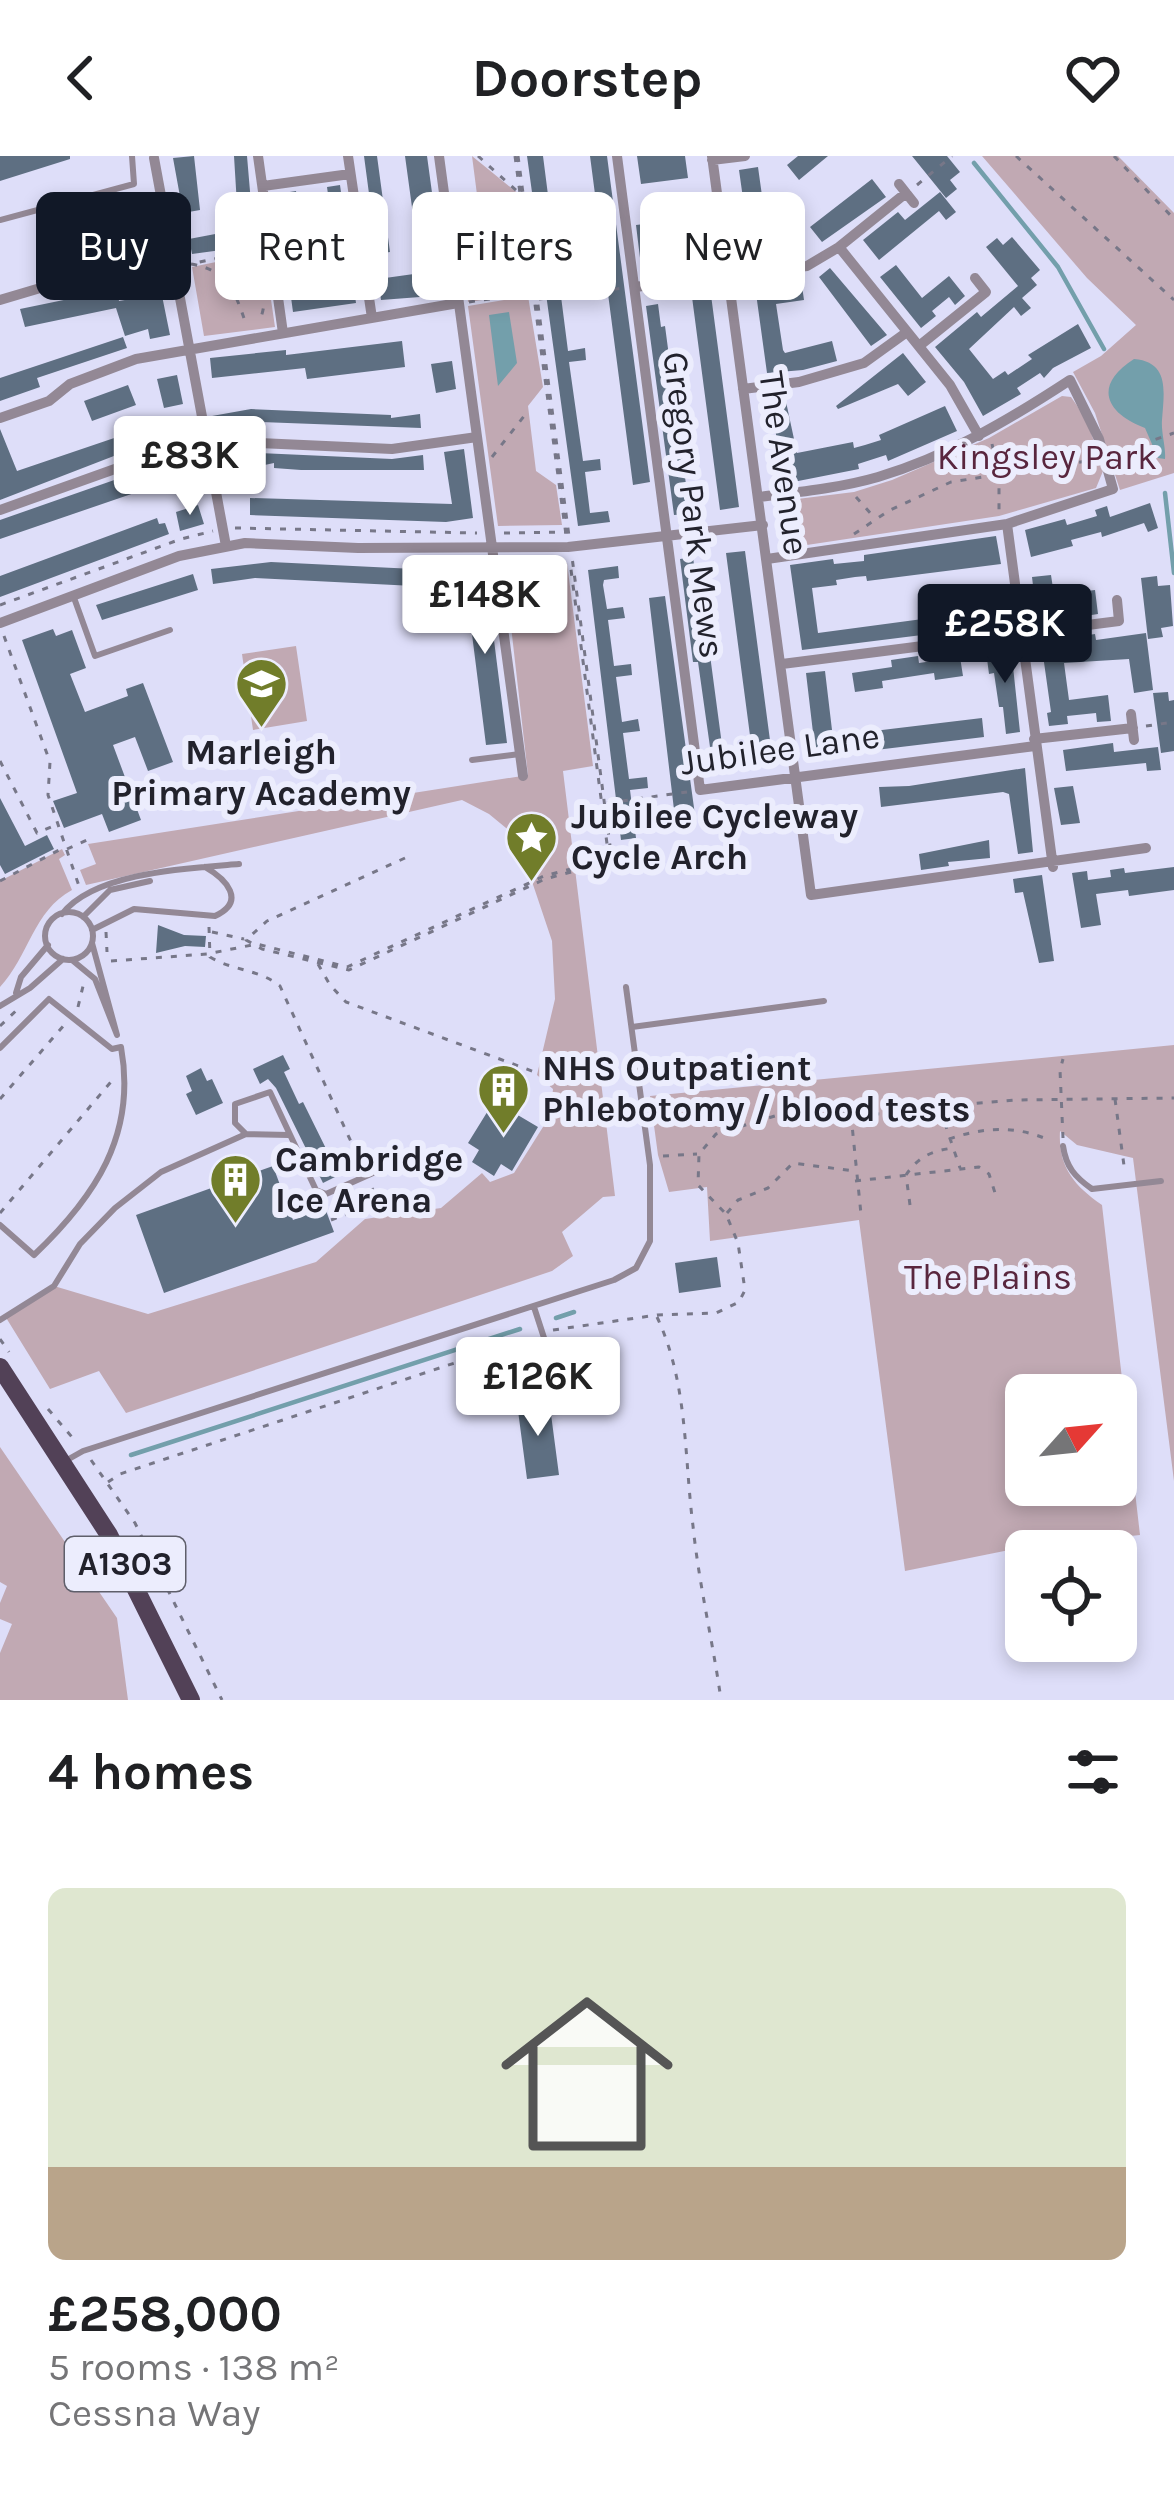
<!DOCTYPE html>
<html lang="en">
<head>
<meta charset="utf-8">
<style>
	:root { --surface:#fff; --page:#f2f2f2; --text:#202124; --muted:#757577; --accent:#111827 }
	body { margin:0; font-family:Karla,sans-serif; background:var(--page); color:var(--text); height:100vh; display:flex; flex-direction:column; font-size:45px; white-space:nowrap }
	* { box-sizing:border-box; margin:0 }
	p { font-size:39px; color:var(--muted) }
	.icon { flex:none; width:66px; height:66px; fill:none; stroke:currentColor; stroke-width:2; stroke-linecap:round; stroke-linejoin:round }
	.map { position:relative; height:1544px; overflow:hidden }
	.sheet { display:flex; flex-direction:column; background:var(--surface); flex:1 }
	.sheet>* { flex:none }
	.guide { position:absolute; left:36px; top:36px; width:1104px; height:108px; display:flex; gap:24px }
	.needle { width:78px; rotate:63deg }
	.tools { position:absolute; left:1005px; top:1218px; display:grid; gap:24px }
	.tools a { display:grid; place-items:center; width:132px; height:132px; border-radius:18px; background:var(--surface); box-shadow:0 6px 18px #0003; font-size:60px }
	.price { position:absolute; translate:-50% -102px; padding:0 27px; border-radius:12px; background:#fff; color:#222; font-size:39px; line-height:78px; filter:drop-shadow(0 3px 6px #0008) }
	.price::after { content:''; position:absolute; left:50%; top:72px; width:36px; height:27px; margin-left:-18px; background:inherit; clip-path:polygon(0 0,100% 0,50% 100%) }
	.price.on { background:var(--accent); color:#fff }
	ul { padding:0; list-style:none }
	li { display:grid; align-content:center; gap:24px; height:636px; padding:0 48px }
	li span { display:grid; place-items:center; height:372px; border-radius:18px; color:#555 }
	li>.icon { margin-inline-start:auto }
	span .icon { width:216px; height:216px; fill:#fffc; stroke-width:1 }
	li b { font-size:51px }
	h2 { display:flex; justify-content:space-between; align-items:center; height:144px; padding:0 48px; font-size:51px }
	.pill { padding:0 42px; border-radius:18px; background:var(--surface); box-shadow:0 6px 18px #0003; font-size:42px; line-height:108px }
	.pill.on { background:var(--accent); color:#fff }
	header { display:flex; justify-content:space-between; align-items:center; height:156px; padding:0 48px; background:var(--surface); font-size:54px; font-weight:700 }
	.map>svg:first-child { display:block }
	.green { fill:#c1a9b3; fill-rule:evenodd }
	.water { fill:#739fab }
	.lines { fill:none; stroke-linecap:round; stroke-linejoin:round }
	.stream { stroke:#739fab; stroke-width:4.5 }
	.building { fill:#5e6f82 }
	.path { stroke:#778; stroke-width:3; stroke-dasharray:6 9; stroke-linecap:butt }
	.lane { stroke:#938895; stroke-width:6 }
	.street { stroke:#938895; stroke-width:10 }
	.primary { stroke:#524157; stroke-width:18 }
	.labels { text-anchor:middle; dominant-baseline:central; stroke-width:12; stroke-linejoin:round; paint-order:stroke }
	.shield { fill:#ecedfd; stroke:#5f5f6b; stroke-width:3 }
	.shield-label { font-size:33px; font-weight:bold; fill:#22222c }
	.park-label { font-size:36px; fill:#59263e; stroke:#ecedfd }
	.street-label { font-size:36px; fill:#22222c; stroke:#ecedfd }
	.poi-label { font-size:36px; font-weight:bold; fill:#22222c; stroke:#ecedfd; text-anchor:start }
</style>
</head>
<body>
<header><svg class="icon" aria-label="back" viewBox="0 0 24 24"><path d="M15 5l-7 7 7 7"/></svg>Doorstep<svg class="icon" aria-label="heart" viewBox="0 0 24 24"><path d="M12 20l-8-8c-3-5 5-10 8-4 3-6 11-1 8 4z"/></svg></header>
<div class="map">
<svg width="1174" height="1544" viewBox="0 0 1174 1544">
	<rect width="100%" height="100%" fill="#dedef9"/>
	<path class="green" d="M 472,0 L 520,39 L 533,137 L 468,146 L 464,104 L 483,85 Z
		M 982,0 L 1118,0 L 1174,57 L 1174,317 L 1120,334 L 1095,257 L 1073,216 L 1101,200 L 1136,169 L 1087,122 Z
		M 264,96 L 275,171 L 204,180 L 192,111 Z
		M 528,140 L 543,231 L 528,250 L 536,315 L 556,329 L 562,369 L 498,370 L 468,150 Z
		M 1062,240 L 1071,241 C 1088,263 1096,289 1103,315 L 1096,332 L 999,360 L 787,392 L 781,345 L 854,336 L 892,324 L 989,282 Z
		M 567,407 L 593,610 L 563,615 L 615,1040 L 603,1041 L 562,1076 L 573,1100 L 552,1115 L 126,1257 L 99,1215 L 50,1233 L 5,1160 L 54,1130 L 148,1158 L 316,1106 L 365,1063 L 441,1052 L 482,1017 L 490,1026 L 514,1017 L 543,971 L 551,953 L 553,933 L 537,919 L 555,843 L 552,785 L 517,681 L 489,658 L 462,644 L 86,729 L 80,714 L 96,708 L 88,688 L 528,619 L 504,409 Z
		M 296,490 L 307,565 L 253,574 L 242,498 Z
		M 62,693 L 65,699 L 59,703 L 72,734 C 33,755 29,800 0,831 L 0,725 Z
		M 1174,889 L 1174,1325 L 1133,1002 L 1077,989 L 1060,975 C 1058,1010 1073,1029 1102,1049 L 1140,1379 L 1019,1392 L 905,1415 L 859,1064 L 710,1085 L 707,1031 L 669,1036 L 658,999 L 650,940 ZM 1026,1239 L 1116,1239 L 1116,1329 L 1026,1329 Z
		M 0,1291 L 117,1462 L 128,1544 L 0,1544 L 0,1497 L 12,1468 L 0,1463 L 0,1447 L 7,1430 L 0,1426 Z"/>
	<path class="water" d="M 509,156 L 517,207 L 498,230 L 489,159 Z
		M 1134,203 C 1170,206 1164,236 1162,264 C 1161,277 1166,291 1165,303 L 1158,302 L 1145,272 C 1105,257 1093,229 1134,203 Z
		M 550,421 L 554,461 L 535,477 L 528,422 Z"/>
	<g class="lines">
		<path class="stream" d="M 974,7 L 1058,111 L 1104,193
			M 1165,337 L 1174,417
			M 556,1162 L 574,1156
			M 131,1299 L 520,1173"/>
	</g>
	<path class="building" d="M 0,0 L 70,0 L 70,3 L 0,25 Z
		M 194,0 L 200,54 L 183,57 L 173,2 Z
		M 234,0 L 247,0 L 251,47 L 237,49 Z
		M 364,0 L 377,0 L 390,96 L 377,98 Z
		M 405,0 L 427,0 L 446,139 L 381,144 L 378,123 L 421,117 Z
		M 527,0 L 543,0 L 568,195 L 585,192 L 586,204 L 569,206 L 583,305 L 600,303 L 601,314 L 585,316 L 590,357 L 608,355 L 610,366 L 578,370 Z
		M 590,0 L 607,0 L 650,326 L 633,329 Z
		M 637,0 L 685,0 L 688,22 L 641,28 Z
		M 798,0 L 828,0 L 799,24 L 787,9 Z
		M 912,0 L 947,0 L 960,16 L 950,24 L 957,33 L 946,42 Z
		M 758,11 L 770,97 L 751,99 L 739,14 Z
		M 872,23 L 886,41 L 822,86 L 810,71 Z
		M 340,29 L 350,101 L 337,103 L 327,31 Z
		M 296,35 L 310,131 L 353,126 L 356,147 L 293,156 L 277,38 Z
		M 940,36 L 956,56 L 946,64 L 939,55 L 879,104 L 863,84 L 898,56 L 905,64 Z
		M 701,61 L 706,101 L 692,103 L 683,63 Z
		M 653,67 L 654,108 L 641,110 L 636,69 Z
		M 257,70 L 260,85 L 251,90 L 192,98 L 189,83 Z
		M 1012,81 L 1040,114 L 1031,122 L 1037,129 L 1022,142 L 1031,152 L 1021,160 L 1014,151 L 969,193 L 993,223 L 1005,215 L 1008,219 L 1032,203 L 1028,199 L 1078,168 L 1091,192 L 1053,212 L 1044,222 L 1040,217 L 1017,232 L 1021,238 L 983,260 L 964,226 L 935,191 L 977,156 L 981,161 L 1018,130 L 986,91 L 997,82 L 1003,89 Z
		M 896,109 L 922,142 L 949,120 L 965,140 L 955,149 L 949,141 L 932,155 L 936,160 L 921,172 L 880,121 Z
		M 830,112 L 887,179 L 871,190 L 819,121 Z
		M 801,123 L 804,144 L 776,148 L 783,194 L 785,197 L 832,185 L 837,205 L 803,214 L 767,217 L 755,130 Z
		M 159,125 L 170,179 L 150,183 L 148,173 L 125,180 L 116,152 L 25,171 L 20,153 L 117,133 L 119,145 L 142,141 L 139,128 Z
		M 711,139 L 739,351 L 720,354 L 692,141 Z
		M 658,148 L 661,171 L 665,170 L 687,336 L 684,336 L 687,358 L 674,359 L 646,150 Z
		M 123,181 L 127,192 L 37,222 L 40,231 L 0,245 L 0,222 Z
		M 402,185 L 405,211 L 307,223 L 305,212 L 212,222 L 210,202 L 286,194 L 286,199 Z
		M 903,197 L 926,226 L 908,240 L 898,228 L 838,253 L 836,250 Z
		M 452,205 L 456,233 L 436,237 L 431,208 Z
		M 177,219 L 183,248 L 164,252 L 157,223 Z
		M 128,229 L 136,249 L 92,265 L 84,245 Z
		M 785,241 L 797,297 L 853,286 L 854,292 L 865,289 L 881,284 L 879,279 L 945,250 L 957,275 L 888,305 L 886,299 L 858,308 L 859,313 L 783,328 L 771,243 Z
		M 251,253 L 391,259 L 391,262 L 420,258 L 421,272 L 236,265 L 238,276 L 225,279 L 221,264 L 213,264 L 212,260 Z
		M 190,270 L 193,285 L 154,289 L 152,275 Z
		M 0,273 L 17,315 L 126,278 L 132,293 L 0,344 Z
		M 464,293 L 473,362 L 446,366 L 250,359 L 250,342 L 452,348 L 444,296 Z
		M 259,297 L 392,303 L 423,299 L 424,314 L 301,314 L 274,312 L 274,307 L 236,315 L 232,300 Z
		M 196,304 L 200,322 L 170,328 L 166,307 Z
		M 140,315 L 146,333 L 0,383 L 0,364 Z
		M 1150,347 L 1158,372 L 1148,376 L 1144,367 L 1102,381 L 1101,376 L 1071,384 L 1073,390 L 1031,401 L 1025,374 L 1065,363 L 1067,369 L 1097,360 L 1095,354 L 1107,350 L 1110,361 Z
		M 198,349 L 204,368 L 180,375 L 176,356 Z
		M 157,362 L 159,368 L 165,367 L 169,378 L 0,441 L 0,420 Z
		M 996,380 L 1001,408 L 867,425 L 866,420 L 855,421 L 836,424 L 837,429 L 812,432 L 818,477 L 960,458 L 962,474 L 802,494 L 790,409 L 833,403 L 834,408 L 864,405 L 864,399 Z
		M 745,395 L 773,607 L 754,610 L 726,397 Z
		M 693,401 L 696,424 L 700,424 L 722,589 L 710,591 L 698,506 L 693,506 L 680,403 Z
		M 271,406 L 435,414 L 434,431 L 255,422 L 213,428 L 211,413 Z
		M 618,410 L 619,422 L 604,424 L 603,429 L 607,453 L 623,451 L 625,462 L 608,464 L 614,510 L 631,508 L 632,519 L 616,521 L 622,566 L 638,563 L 640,575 L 623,577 L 629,623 L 647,621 L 648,632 L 630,634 L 636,682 L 621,684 L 588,414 Z
		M 485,413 L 507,587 L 486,589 L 464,415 Z
		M 193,418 L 198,434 L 102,464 L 96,449 Z
		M 1051,419 L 1054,439 L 1095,434 L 1098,458 L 1085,460 L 1084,454 L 1037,464 L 1032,421 Z
		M 1157,420 L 1158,430 L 1170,429 L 1173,470 L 1161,472 L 1163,481 L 1148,483 L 1141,422 Z
		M 1002,429 L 1006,470 L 993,471 L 990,444 L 979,446 L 978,432 Z
		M 665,440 L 695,659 L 675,662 L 649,442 Z
		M 53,473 L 56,480 L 72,474 L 86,512 L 70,518 L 85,556 L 128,540 L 126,533 L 143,527 L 173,606 L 148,615 L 135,581 L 113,589 L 141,664 L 109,676 L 102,658 L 64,672 L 53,645 L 77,637 L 22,484 Z
		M 1146,477 L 1153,534 L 1134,537 L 1129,503 L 1064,507 L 1069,544 L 1108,539 L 1111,565 L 1097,566 L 1096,557 L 1067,560 L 1068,568 L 1049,570 L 1047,557 L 1051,556 L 1041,485 L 1055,484 L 1055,489 L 1082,486 L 1082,480 L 1095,478 L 1096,484 Z
		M 1011,492 L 1020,576 L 1006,578 L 1003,551 L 999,551 L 994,517 L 989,518 L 986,495 Z
		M 918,500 L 919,507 L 960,501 L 963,520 L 935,524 L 934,517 L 882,525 L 883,532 L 855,536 L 852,517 L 892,511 L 891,504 Z
		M 825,515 L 832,574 L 826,575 L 830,601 L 816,602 L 806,517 Z
		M 1168,536 L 1169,545 L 1174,544 L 1174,595 L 1161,597 L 1153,537 Z
		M 982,562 L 984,581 L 859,596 L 857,577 Z
		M 1113,587 L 1114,596 L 1158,591 L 1161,614 L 1147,615 L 1146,607 L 1066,615 L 1063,594 Z
		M 1025,612 L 1033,696 L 1018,698 L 1009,638 L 1003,636 L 881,651 L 879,631 L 909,630 Z
		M 1073,630 L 1080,667 L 1061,669 L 1054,632 Z
		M 0,642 L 25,690 L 47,679 L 54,693 L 5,718 L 0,709 Z
		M 989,684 L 990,702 L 948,706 L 949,710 L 921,714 L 919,698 Z
		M 1174,711 L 1174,734 L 1129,740 L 1128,734 L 1096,738 L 1101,769 L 1081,772 L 1072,717 L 1087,715 L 1088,724 L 1111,721 L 1110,714 L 1124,712 L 1125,717 Z
		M 1042,719 L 1054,805 L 1039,807 L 1023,736 L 1015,737 L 1013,723 Z
		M 158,769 L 184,779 L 206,780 L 205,791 L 185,790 L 156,797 Z
		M 283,899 L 290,913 L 284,916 L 299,948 L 303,946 L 339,1019 L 323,1027 L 276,932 L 268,923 L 260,928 L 253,913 Z
		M 201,912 L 207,925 L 212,923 L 223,947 L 196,959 L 186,938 L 192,935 L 186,920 Z
		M 494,945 L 538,971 L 512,1015 L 501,1008 L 494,1020 L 472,1006 L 479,994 L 468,987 Z
		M 273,1010 L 293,1064 L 325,1052 L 334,1076 L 164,1137 L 136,1059 Z
		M 717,1101 L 721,1131 L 679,1137 L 675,1107 Z
		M 549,1243 L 559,1319 L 527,1323 L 517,1247 Z"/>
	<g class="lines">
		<path class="path" d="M 478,0 L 517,35
			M 515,0 L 566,379
			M 518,0 L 569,380
			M 1016,0 L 1174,144
			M 1114,0 L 1174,63
			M 917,29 L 952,0
			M 241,99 C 241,131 276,128 259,166
			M 191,108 C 228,114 235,136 246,168
			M 185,109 L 257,94
			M 233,131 L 261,117
			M 539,143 L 624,132
			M 469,146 L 531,137
			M 992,288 L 999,318 L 999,356
			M 1113,298 L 1174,277
			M 492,301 L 528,255
			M 856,341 L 873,360
			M 235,372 L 477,377
			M 504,377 L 567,376
			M 854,378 L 890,354 L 951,326 L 1093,304
			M 0,449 L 181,383 L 213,375
			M 4,480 L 50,606 L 48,639 L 80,733
			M 1146,570 L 1174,566
			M 0,605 L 37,677 L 56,669
			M 607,647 L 687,636
			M 67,693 L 94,681
			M 405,702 L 267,765 L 246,784 L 262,793 L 349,814 L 545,723 L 612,705 L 572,401
			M 0,725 L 63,692
			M 209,771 L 210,801 C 233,815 259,813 280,830 L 363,1012
			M 106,776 L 107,796
			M 212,776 L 244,783
			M 111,805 L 207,798 L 257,788 L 347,811 L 544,720 L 609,703 L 570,406
			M 318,808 L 330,829 L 346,846 L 540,918
			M 78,851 L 84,826
			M 0,870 L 20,851
			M 0,943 L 65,868
			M 1115,943 L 1125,1017
			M 940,953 L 960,1012
			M 851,959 L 861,1058
			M 1063,982 L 1060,914 L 1063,903
			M 949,983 C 984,971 1017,969 1051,985
			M 663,1000 L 697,998
			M 855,1025 L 979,1011 L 989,1018 L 996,1040
			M 910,1049 L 906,1019 C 918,1001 931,995 953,992
			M 0,1057 L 115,921
			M 727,1057 L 738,1044 L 768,1032 L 793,1007 L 854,1015
			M 331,1064 L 378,1047 L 372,1032
			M 657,1161 C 688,1227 684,1299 693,1370 C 699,1429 713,1486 721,1544
			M 553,1174 L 657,1159 L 716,1157 L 739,1146 L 745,1134 L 738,1087 L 726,1058 L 698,1029 L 699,998 L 716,978 L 775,960 L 814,954 L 896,959 L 914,952 L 1017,944 L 1174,942
			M 0,1183 L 9,1196
			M 48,1253 L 77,1287
			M 91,1304 L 135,1367 L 222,1544
			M 108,1326 L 120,1318 L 533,1181"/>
		<path class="lane" d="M 0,64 L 134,28 L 132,0
			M 73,439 L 95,500 L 170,474
			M 472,604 L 520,598
			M45 780a24 24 0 1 1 48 0a24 24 0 1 1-48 0Z
			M 62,758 C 94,716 189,712 239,708
			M 83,761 L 110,734 L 150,725
			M 92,774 L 134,753 L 215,760 C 247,745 226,723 205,711
			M 72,804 L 95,823 L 117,879 L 92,787
			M 16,837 L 21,821 L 48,789
			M 0,850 L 30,832 L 63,803
			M 632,871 L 824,845
			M 0,892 L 49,843 L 112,893 L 121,891 C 137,979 95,1041 34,1099 L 0,1069
			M 289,979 L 246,978 L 235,967 L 235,948 L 270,936 L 316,1034 L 326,1038 L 373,1017
			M 1063,990 C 1066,1011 1075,1021 1092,1033 L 1161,1025
			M 534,1151 L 547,1191
			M 0,1164 L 54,1130 L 80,1088 L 115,1052 L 161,1016 L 246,978
			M 67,1304 L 83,1295 L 614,1124 L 636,1112 L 650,1085 L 650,1009 L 626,831"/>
		<path class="street" d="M 258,0 L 283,177
			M 348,0 L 372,162
			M 439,0 L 523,620
			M 617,0 L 700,634 L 1035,590
			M 712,0 L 811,739 L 1146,692
			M 154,2 L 226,390
			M 712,4 L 745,0
			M 899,28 L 914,47
			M 263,30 L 350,18
			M 839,91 L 906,37
			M 635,131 L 807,110 L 839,91 L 950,229 L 979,280
			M 0,144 L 47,130 L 174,105
			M 919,190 L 986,136 L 975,122
			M 743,233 L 799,226 L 864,207 L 907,176
			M 0,262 L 49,245 L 70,228 L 136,203 L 458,147
			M 759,341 C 799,336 840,332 878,321 C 948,300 1009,264 1070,224 L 1099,283 L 1113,333 L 1007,368 L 767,403
			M 0,354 L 154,299 L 259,287 L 392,293 L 477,281
			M 1007,368 L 1053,711
			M 0,467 L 179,400 L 245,387 L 358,392 L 568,391 L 763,369
			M 782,508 L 1119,465 L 1117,444
			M 1131,558 L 1134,584
			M 1034,583 L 1133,572"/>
		<path class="primary" d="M 0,1211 L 109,1379 L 191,1544"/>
	</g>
	<defs>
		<symbol id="school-pin" viewBox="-11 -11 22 30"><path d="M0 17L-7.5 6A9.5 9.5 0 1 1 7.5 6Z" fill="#717d2a" stroke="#ecedfd"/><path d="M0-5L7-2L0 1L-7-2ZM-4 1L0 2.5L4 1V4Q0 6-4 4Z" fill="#fff"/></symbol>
		<symbol id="sight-pin" viewBox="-11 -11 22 30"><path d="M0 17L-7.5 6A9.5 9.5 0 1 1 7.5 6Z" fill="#717d2a" stroke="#ecedfd"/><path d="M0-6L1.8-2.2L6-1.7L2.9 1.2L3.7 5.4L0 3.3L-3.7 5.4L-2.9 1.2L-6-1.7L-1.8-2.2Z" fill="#fff"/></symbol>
		<symbol id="building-pin" viewBox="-11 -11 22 30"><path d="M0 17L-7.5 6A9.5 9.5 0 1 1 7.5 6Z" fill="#717d2a" stroke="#ecedfd"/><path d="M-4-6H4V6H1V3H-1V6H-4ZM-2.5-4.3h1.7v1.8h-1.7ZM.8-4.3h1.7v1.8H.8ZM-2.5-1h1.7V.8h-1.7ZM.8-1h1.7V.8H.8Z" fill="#fff"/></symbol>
	</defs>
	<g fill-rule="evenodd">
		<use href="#school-pin" x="232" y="498" width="59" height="81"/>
		<use href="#sight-pin" x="502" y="652" width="59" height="81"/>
		<use href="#building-pin" x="474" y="904" width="59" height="81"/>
		<use href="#building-pin" x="206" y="994" width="59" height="81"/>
	</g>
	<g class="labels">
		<rect class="shield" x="65" y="1381" width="120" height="54" rx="9"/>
		<g class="shield-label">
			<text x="125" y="1408">A1303</text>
		</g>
		<g class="park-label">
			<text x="1047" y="301">Kingsley Park</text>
			<text x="988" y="1121">The Plains</text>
		</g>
		<g class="street-label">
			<text transform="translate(784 307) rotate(82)">The Avenue</text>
			<text transform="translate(694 349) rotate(83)">Gregory Park Mews</text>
			<text transform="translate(780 593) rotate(-8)">Jubilee Lane</text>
		</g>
		<g class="poi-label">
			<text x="261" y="596" text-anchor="middle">Marleigh<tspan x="261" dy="41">Primary Academy</tspan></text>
			<text x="571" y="660">Jubilee Cycleway<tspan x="571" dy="41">Cycle Arch</tspan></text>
			<text x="542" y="912">NHS Outpatient<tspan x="542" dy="41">Phlebotomy / blood tests</tspan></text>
			<text x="275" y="1003">Cambridge<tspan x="275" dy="41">Ice Arena</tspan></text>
		</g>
	</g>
</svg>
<div class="tools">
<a><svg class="needle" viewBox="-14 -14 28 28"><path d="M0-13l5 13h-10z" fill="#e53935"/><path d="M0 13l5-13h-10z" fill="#757577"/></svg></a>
<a><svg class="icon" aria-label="locate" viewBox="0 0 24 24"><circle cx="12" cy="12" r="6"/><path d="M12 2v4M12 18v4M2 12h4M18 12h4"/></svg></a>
</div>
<b class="price" style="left:190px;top:362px">£83K</b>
<b class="price" style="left:485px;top:501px">£148K</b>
<b class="price on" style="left:1005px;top:530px">£258K</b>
<b class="price" style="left:538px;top:1283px">£126K</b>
<div class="guide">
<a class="pill on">Buy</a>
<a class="pill">Rent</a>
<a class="pill">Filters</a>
<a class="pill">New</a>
</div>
</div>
<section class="sheet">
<h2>4 homes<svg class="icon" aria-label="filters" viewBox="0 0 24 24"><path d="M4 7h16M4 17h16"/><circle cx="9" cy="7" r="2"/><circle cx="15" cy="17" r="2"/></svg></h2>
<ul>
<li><span style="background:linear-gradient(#dfe7d0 75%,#b9a48a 0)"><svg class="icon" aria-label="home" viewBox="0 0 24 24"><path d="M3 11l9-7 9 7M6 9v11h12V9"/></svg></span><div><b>£258,000</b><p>5 rooms · 138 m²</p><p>Cessna Way</p></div></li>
</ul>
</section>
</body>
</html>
